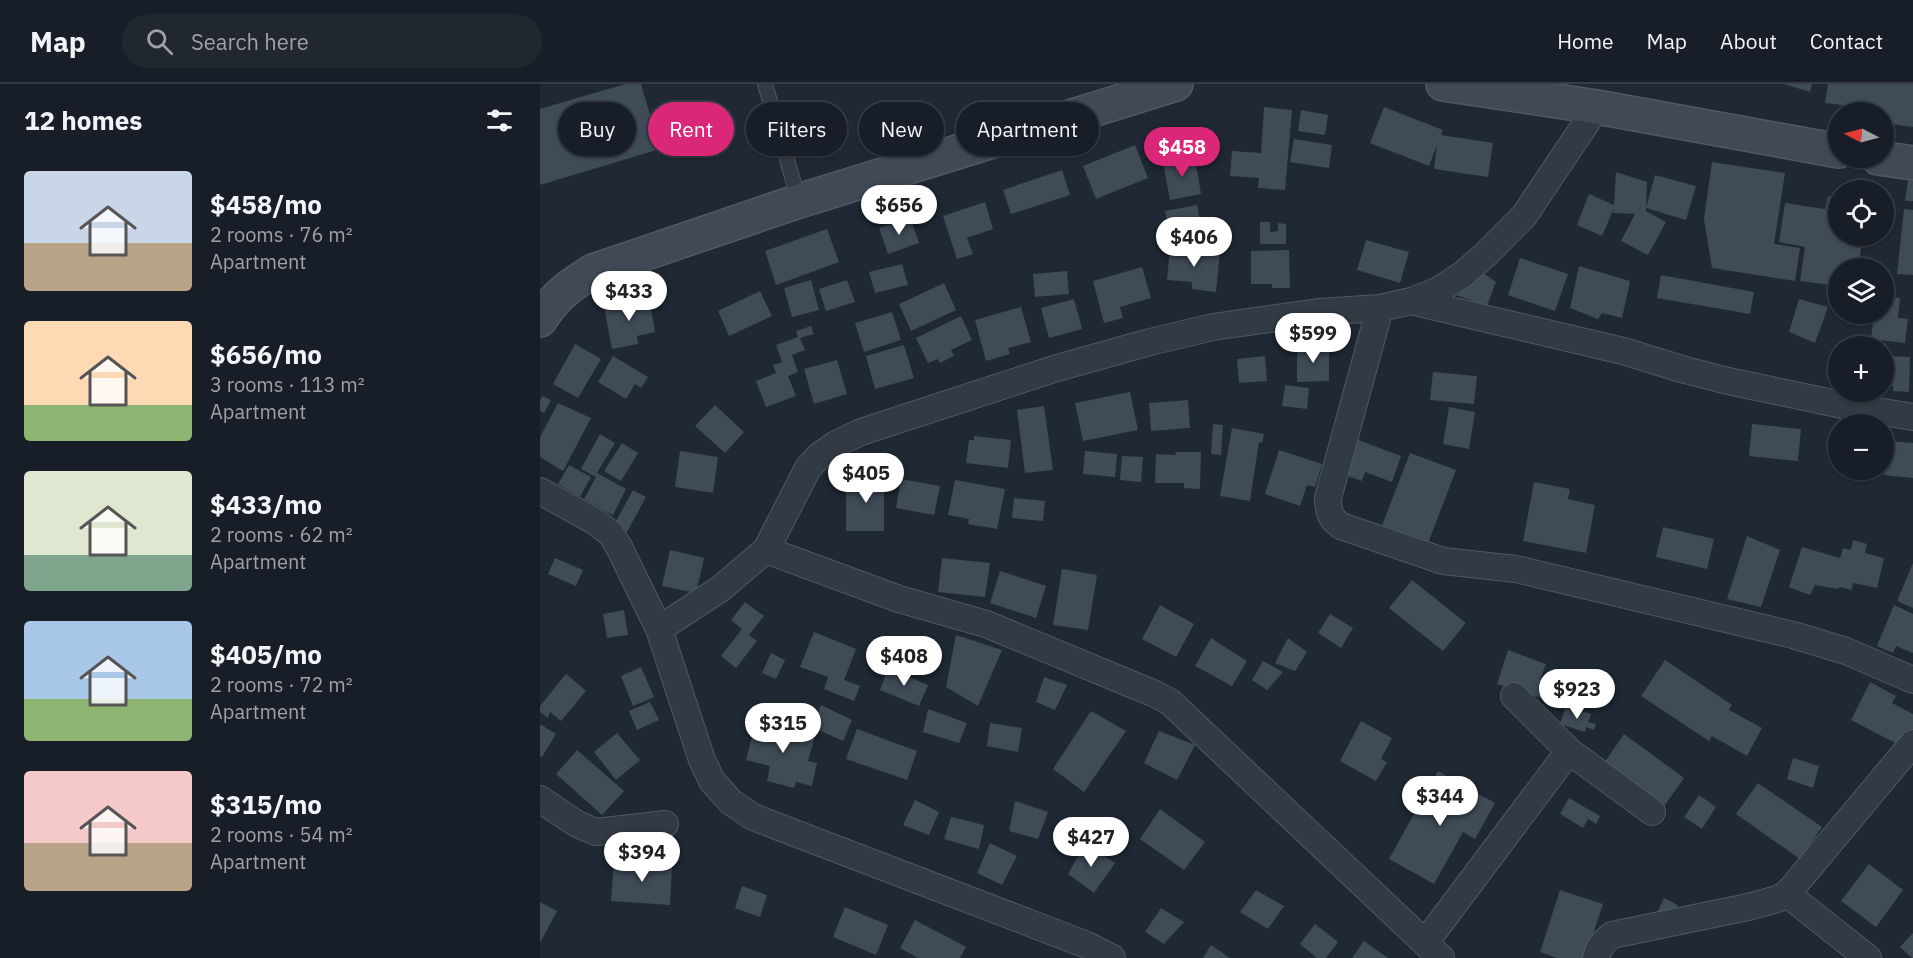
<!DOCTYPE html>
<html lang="en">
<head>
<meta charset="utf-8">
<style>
	:root { --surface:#171e27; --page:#20272f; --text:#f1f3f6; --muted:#9ea2a7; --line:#363c44; --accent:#db2777 }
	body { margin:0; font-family:"IBM Plex Sans",sans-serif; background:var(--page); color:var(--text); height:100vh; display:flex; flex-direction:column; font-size:22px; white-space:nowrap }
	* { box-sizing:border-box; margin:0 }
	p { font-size:20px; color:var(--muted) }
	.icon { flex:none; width:33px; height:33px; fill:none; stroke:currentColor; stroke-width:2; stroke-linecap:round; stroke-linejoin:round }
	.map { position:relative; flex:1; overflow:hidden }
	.details { display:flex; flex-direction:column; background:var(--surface); width:540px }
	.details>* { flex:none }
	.hud { position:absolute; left:18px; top:18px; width:570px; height:54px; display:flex; gap:12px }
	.needle { width:39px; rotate:276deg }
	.fabs { position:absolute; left:1288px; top:18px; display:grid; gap:12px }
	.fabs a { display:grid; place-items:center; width:66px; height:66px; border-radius:50%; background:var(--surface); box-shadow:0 2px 4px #0004,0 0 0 2px var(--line); font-size:30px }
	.price { position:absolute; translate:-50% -51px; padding:0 14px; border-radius:21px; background:#fff; color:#222; font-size:20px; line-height:39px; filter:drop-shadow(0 2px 3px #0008) }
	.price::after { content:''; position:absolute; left:50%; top:36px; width:18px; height:14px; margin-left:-9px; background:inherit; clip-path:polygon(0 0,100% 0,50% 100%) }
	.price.on { background:var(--accent); color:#fff }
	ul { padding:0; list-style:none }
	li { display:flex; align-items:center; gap:18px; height:150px; padding:0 24px }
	li span { display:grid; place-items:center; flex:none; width:168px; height:120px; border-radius:6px; color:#555 }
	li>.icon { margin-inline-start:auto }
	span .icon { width:72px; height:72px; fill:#fffc; stroke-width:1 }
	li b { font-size:26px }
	h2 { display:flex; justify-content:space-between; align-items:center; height:72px; padding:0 24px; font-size:26px }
	.chip { padding:0 21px; border-radius:27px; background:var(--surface); box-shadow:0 2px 4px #0004,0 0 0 2px var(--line); font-size:21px; line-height:54px }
	.chip.on { background:var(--accent); color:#fff }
	header { display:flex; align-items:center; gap:36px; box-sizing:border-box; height:84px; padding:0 30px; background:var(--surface); border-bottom:2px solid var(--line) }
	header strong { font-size:28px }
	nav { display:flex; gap:33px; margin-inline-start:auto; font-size:21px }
	.search { width:420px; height:54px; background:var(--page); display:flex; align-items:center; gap:15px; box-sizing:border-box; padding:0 21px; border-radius:33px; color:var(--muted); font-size:22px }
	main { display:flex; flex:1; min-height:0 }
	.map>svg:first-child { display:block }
	.building { fill:#404b58 }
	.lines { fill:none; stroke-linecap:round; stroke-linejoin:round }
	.lane-casing { stroke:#505863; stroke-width:16 }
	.street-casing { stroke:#505863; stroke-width:28 }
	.secondary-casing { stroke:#505863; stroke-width:36 }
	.lane { stroke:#323a44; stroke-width:14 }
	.street { stroke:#323a44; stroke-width:26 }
	.secondary { stroke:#414957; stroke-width:33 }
</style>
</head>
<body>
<header>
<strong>Map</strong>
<div class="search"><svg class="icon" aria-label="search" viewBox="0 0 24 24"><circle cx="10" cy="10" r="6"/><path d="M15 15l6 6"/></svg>Search here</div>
<nav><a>Home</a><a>Map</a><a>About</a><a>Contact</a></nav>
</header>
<main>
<section class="details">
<h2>12 homes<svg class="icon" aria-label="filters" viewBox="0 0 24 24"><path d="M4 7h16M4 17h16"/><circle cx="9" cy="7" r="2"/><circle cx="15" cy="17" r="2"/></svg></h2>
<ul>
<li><span style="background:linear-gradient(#c9d6e8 60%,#b9a48a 0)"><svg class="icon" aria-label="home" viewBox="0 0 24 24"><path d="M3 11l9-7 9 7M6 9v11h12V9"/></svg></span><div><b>$458/mo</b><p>2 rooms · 76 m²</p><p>Apartment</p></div></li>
<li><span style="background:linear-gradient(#ffd9b3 70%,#8fb573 0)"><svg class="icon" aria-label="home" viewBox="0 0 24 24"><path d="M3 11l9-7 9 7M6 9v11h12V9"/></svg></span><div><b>$656/mo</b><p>3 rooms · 113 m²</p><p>Apartment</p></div></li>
<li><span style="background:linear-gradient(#dfe7d0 70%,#7fa58c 0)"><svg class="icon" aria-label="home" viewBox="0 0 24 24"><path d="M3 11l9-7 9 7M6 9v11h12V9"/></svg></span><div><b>$433/mo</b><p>2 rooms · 62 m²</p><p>Apartment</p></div></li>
<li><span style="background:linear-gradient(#a9c7e8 65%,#8fb573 0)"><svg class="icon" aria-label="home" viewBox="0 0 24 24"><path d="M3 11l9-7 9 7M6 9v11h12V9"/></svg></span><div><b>$405/mo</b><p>2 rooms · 72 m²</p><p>Apartment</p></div></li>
<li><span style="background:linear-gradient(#f6c9c9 60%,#b9a48a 0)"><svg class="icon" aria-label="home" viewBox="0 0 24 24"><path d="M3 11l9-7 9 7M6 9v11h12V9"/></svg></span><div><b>$315/mo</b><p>2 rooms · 54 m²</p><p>Apartment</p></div></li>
</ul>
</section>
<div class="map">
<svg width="1373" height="874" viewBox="0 0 1373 874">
	<rect width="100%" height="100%" fill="#1f2834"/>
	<path class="building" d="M 85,0 L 101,0 L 120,65 L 0,101 L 0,25 Z
		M 1244,0 L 1272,0 L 1270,8 Z
		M 1288,0 L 1373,0 L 1373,43 L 1344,39 L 1344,28 L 1325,28 L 1325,24 L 1285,19 Z
		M 724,23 L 752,26 L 745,106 L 718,104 L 719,94 L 690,92 L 692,67 L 721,69 Z
		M 844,23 L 903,46 L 901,51 L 953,59 L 948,93 L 894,85 L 897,61 L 889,82 L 830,59 Z
		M 761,26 L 788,31 L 785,51 L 758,47 Z
		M 754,55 L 792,61 L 789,84 L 750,78 Z
		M 595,61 L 608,94 L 556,115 L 543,82 Z
		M 655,73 L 661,110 L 630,116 L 623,79 Z
		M 1172,78 L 1245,89 L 1234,160 L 1260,164 L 1255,197 L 1172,184 L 1164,135 Z
		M 522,86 L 530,111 L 471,130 L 463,106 Z
		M 1076,88 L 1107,98 L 1106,124 L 1115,91 L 1156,102 L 1146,136 L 1106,124 L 1106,127 L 1126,138 L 1108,171 L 1081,157 L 1095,130 L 1073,129 L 1074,124 L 1062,152 L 1037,141 L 1049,110 L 1074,121 Z
		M 1368,96 L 1373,96 L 1373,117 L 1365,117 Z
		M 1288,112 L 1299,114 L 1299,152 L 1323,152 L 1318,184 L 1299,184 L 1299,202 L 1260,197 L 1265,163 L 1239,158 L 1245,119 L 1285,125 Z
		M 445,118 L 453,145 L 427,154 L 433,170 L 417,175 L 403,132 Z
		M 657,121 L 663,150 L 631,156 L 625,127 Z
		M 1364,125 L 1373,126 L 1373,191 L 1357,190 Z
		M 370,133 L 379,159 L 348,170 L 339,144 Z
		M 720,138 L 730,138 L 730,148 L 738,147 L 738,139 L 746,140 L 746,160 L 720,160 Z
		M 287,145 L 299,178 L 236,201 L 225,167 Z
		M 826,156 L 869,168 L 860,199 L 817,186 Z
		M 630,163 L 680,168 L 676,208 L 652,205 L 652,198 L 627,196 Z
		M 749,166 L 750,204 L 732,204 L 732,200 L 711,200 L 711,167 Z
		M 980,174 L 1028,190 L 1015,227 L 968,211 Z
		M 362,180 L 368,201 L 335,209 L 329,188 Z
		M 1039,182 L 1090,197 L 1082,234 L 1062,229 L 1058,235 L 1030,224 Z
		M 602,183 L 611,214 L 580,223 L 583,234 L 564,239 L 553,197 Z
		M 935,183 L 956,198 L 947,222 L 916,211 Z
		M 527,187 L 529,210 L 495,213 L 493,190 Z
		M 1121,191 L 1214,208 L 1210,230 L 1117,214 Z
		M 271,196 L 279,226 L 252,233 L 244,204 Z
		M 307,196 L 315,218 L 286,227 L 279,205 Z
		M 404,199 L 416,226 L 371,247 L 359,220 Z
		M 220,207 L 232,232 L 189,252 L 178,227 Z
		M 1344,212 L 1360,214 L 1358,234 L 1368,235 L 1365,259 L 1331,255 L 1334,230 L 1344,230 Z
		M 109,214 L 115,248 L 97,252 L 98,260 L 72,265 L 64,223 Z
		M 534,215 L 542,245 L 509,254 L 501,224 Z
		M 1259,215 L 1288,223 L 1275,259 L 1249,248 Z
		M 481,223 L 491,258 L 468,264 L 470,270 L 446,277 L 435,236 Z
		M 352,228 L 361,256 L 324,268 L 315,239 Z
		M 421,232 L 432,256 L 411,266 L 414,272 L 400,279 L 398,275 L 388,279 L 376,254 Z
		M 271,242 L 274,250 L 260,254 L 265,266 L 252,271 L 258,288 L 248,292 L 256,312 L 226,323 L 216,297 L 236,289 L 233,281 L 242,278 L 236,261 L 258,253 L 256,247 Z
		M 35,260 L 61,275 L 38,314 L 13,300 Z
		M 364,261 L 374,294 L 335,305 L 326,272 Z
		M 789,262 L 789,297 L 757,298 L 757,263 Z
		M 73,272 L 108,293 L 101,304 L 95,300 L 86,315 L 58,298 Z
		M 725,272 L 727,297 L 699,299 L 697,275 Z
		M 1350,272 L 1370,273 L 1369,308 L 1353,307 L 1353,302 L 1348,302 Z
		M 297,276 L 307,310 L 274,320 L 264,285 Z
		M 893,288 L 937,292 L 934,320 L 890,316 Z
		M 745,301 L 769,304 L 767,325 L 742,322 Z
		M 590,308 L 598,346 L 543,357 L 535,319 Z
		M 2,312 L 11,316 L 4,329 L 0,327 L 0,317 Z
		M 648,316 L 650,344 L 611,347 L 609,319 Z
		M 18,319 L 51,334 L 23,387 L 0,373 L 0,353 Z
		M 175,321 L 204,348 L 185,369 L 155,342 Z
		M 504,322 L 513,386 L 485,389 L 477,326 Z
		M 909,323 L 935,328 L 929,365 L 903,360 Z
		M 673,340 L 683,341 L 681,371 L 671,370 Z
		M 1212,340 L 1261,345 L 1258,377 L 1209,372 Z
		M 692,344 L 724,350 L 722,359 L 719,358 L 710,417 L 680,412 Z
		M 60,350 L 75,359 L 57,389 L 86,405 L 73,431 L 44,415 L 56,393 L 41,385 Z
		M 434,352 L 471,356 L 468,384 L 426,379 L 429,356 L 434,356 Z
		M 818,356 L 861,372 L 852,398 L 825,388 L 822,397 L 805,391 Z
		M 1347,357 L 1373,359 L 1373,394 L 1344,391 Z
		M 82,359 L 98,369 L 81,397 L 64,387 Z
		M 739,366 L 782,380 L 775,403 L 767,401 L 760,422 L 725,410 Z
		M 140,367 L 178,373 L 173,409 L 135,403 Z
		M 545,367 L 577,370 L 575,393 L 543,390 Z
		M 635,368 L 661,368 L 660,405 L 644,404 L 644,399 L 615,399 L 616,370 L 636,371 Z
		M 870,369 L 916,386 L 887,462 L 841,444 Z
		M 582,372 L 603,373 L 601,398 L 580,396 Z
		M 29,381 L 51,393 L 40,413 L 18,400 Z
		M 317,388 L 344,389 L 344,447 L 306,447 L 306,404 L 317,404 Z
		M 361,395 L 400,402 L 394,431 L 356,424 Z
		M 415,396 L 465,405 L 457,445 L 428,440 L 429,435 L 408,431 Z
		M 994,398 L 1030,405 L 1028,415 L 1055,421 L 1046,469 L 983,457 Z
		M 93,406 L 106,413 L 87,448 L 74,441 Z
		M 474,414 L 505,417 L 503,437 L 472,434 Z
		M 1123,443 L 1174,455 L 1167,485 L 1116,473 Z
		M 1207,452 L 1240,466 L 1221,523 L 1187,515 Z
		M 1313,456 L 1327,460 L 1325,469 L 1344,474 L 1337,504 L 1313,499 L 1312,506 L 1299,503 L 1298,505 L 1275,501 L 1270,511 L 1249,503 L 1262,463 L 1300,474 L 1303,464 L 1311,466 Z
		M 130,466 L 164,474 L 156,509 L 122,502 Z
		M 15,474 L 43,486 L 36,502 L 8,490 Z
		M 402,474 L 450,479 L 445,513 L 398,508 Z
		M 1373,479 L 1373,524 L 1357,517 Z
		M 522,485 L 557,491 L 548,546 L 513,541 Z
		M 460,487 L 506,502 L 496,534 L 450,519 Z
		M 872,496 L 926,539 L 903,567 L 849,524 Z
		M 205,518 L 224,532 L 209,551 L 217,557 L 196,584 L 181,572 L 202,545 L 191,536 Z
		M 620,521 L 654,540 L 636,573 L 602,555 Z
		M 1354,521 L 1373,530 L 1373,569 L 1356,562 L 1353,569 L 1337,562 Z
		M 84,526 L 88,551 L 67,554 L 63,530 Z
		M 790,530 L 813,544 L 801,564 L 778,549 Z
		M 274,548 L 316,565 L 304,596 L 320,602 L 314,617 L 284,605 L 288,593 L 260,583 Z
		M 416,551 L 462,566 L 438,622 L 406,603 Z
		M 671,554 L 707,577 L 692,602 L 655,582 Z
		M 748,554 L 767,568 L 755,587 L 735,579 Z
		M 968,566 L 1006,580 L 1000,596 L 1009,599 L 1004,615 L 957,600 Z
		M 231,569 L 245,576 L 236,595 L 222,589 Z
		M 1125,576 L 1192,621 L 1189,626 L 1222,644 L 1207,672 L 1172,652 L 1169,657 L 1101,612 Z
		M 723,577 L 743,588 L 727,606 L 712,596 Z
		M 101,583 L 114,613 L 93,622 L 81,592 Z
		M 348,585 L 388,601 L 379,622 L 340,606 Z
		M 26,590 L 46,607 L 21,637 L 10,628 L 8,634 L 0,628 L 0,622 Z
		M 504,593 L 527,601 L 515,626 L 496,618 Z
		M 1330,598 L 1356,612 L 1352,619 L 1373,630 L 1373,647 L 1365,664 L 1311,636 Z
		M 110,618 L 119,636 L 97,646 L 89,627 Z
		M 281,621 L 312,636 L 303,657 L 272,643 Z
		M 1026,622 L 1051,630 L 1048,638 L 1056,640 L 1054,646 L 1046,643 L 1045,648 L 1020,640 Z
		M 388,625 L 427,639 L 419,659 L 383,648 Z
		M 551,627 L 586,647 L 544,708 L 513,685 Z
		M 216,637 L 275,652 L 268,677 L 277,679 L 272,702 L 256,698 L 254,704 L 227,697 L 230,682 L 206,676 Z
		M 821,637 L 852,654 L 841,675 L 847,678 L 836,697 L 800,677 Z
		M 450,639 L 482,644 L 478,668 L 447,662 Z
		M 0,640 L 16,650 L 2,673 L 0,672 Z
		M 317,645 L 377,667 L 367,696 L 306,675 Z
		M 619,647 L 655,661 L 637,696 L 604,679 Z
		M 77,649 L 100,676 L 76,696 L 54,668 Z
		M 1084,650 L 1144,694 L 1120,728 L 1060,685 Z
		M 37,666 L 84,707 L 62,731 L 16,690 Z
		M 1253,674 L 1279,682 L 1273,704 L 1247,695 Z
		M 898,687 L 955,719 L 935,755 L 923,748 L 894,800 L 849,775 Z
		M 1218,699 L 1282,743 L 1260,775 L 1196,730 Z
		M 1159,711 L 1176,723 L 1162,745 L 1144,733 Z
		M 1029,714 L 1060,732 L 1056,740 L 1048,735 L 1043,744 L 1020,730 Z
		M 375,716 L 399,728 L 389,751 L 363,741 Z
		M 475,717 L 508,728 L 498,755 L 469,747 Z
		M 620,725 L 665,758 L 644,786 L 600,755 Z
		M 411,733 L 444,741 L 439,765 L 404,755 Z
		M 450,759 L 477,772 L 462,801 L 437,789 Z
		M 545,760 L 575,779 L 554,809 L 528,790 Z
		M 74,776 L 132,781 L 130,821 L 71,817 Z
		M 1329,780 L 1363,806 L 1336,843 L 1301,817 Z
		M 202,802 L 227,811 L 220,833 L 195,824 Z
		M 716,806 L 744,822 L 728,845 L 700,828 Z
		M 1020,806 L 1063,820 L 1045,874 L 1017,874 L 1000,868 Z
		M 1124,814 L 1138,821 L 1131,836 L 1117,829 Z
		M 0,818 L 17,827 L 0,859 Z
		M 305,823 L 348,841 L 336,871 L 293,853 Z
		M 621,824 L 644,838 L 624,860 L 605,848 Z
		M 375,836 L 426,863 L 420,874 L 378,874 L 360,864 Z
		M 775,840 L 798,858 L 786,874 L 777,874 L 760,860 Z
		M 1373,849 L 1373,874 L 1372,874 L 1360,863 Z
		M 824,857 L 848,874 L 812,874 Z
		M 671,861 L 690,874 L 663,874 Z"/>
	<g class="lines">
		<defs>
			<path id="lane" d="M 225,0 L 259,117"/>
			<path id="street" d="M 871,217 L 1083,267 L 1145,286 L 1188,297 L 1312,323 L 1373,333
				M 840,224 L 788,414 C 788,427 790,434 801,442 L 903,477 L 976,485 L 1253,551 L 1306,567 L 1373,596
				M 0,407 L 56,438 L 71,450 L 79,463 L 119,545 L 162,676 L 172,697 L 191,718 L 213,733 L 547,861 L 572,874
				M 226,466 L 359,515 L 446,540 L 615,610 L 630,618 L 901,874
				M 119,545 L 180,505 L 226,466 L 268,384 L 279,372 L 296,360 L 321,348 L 517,284 L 610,258 L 673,243 L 779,228 L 840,224 L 871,217 L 897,207 L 922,191 L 945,171 L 984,132 L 1057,23
				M 974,612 L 1029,667 L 1112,728
				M 0,715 L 37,740 L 56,748 L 125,740
				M 1247,810 L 1328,874
				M 885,859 L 1029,667
				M 1056,874 C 1059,863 1063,858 1072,851 L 1208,823 L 1237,815 L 1247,810 L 1373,659"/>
			<path id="secondary" d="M 903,0 L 1057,23 L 1299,67
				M 1338,74 L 1373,79
				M 0,236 C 15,212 29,202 53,187 L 259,117 L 636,0"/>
		</defs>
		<use href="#lane" class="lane-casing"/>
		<use href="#street" class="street-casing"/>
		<use href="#secondary" class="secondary-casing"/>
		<use href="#lane" class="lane"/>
		<use href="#street" class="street"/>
		<use href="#secondary" class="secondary"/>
	</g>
</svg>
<div class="fabs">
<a><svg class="needle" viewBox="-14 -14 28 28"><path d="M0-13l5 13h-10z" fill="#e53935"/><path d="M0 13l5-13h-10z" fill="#9ea2a7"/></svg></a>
<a><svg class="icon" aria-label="locate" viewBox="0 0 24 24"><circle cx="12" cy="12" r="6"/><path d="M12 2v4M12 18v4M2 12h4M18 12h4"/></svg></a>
<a><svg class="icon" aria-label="layers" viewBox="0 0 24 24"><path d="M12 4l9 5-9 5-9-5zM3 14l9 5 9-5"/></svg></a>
<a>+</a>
<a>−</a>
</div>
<b class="price on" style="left:642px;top:94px">$458</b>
<b class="price" style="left:359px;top:152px">$656</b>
<b class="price" style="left:654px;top:184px">$406</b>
<b class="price" style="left:89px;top:238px">$433</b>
<b class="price" style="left:773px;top:280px">$599</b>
<b class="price" style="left:326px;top:420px">$405</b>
<b class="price" style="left:364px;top:603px">$408</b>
<b class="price" style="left:1037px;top:636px">$923</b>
<b class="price" style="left:243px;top:670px">$315</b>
<b class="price" style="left:900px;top:743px">$344</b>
<b class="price" style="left:551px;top:784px">$427</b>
<b class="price" style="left:102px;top:799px">$394</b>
<div class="hud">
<a class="chip">Buy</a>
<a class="chip on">Rent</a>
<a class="chip">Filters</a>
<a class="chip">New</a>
<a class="chip">Apartment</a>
</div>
</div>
</main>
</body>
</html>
